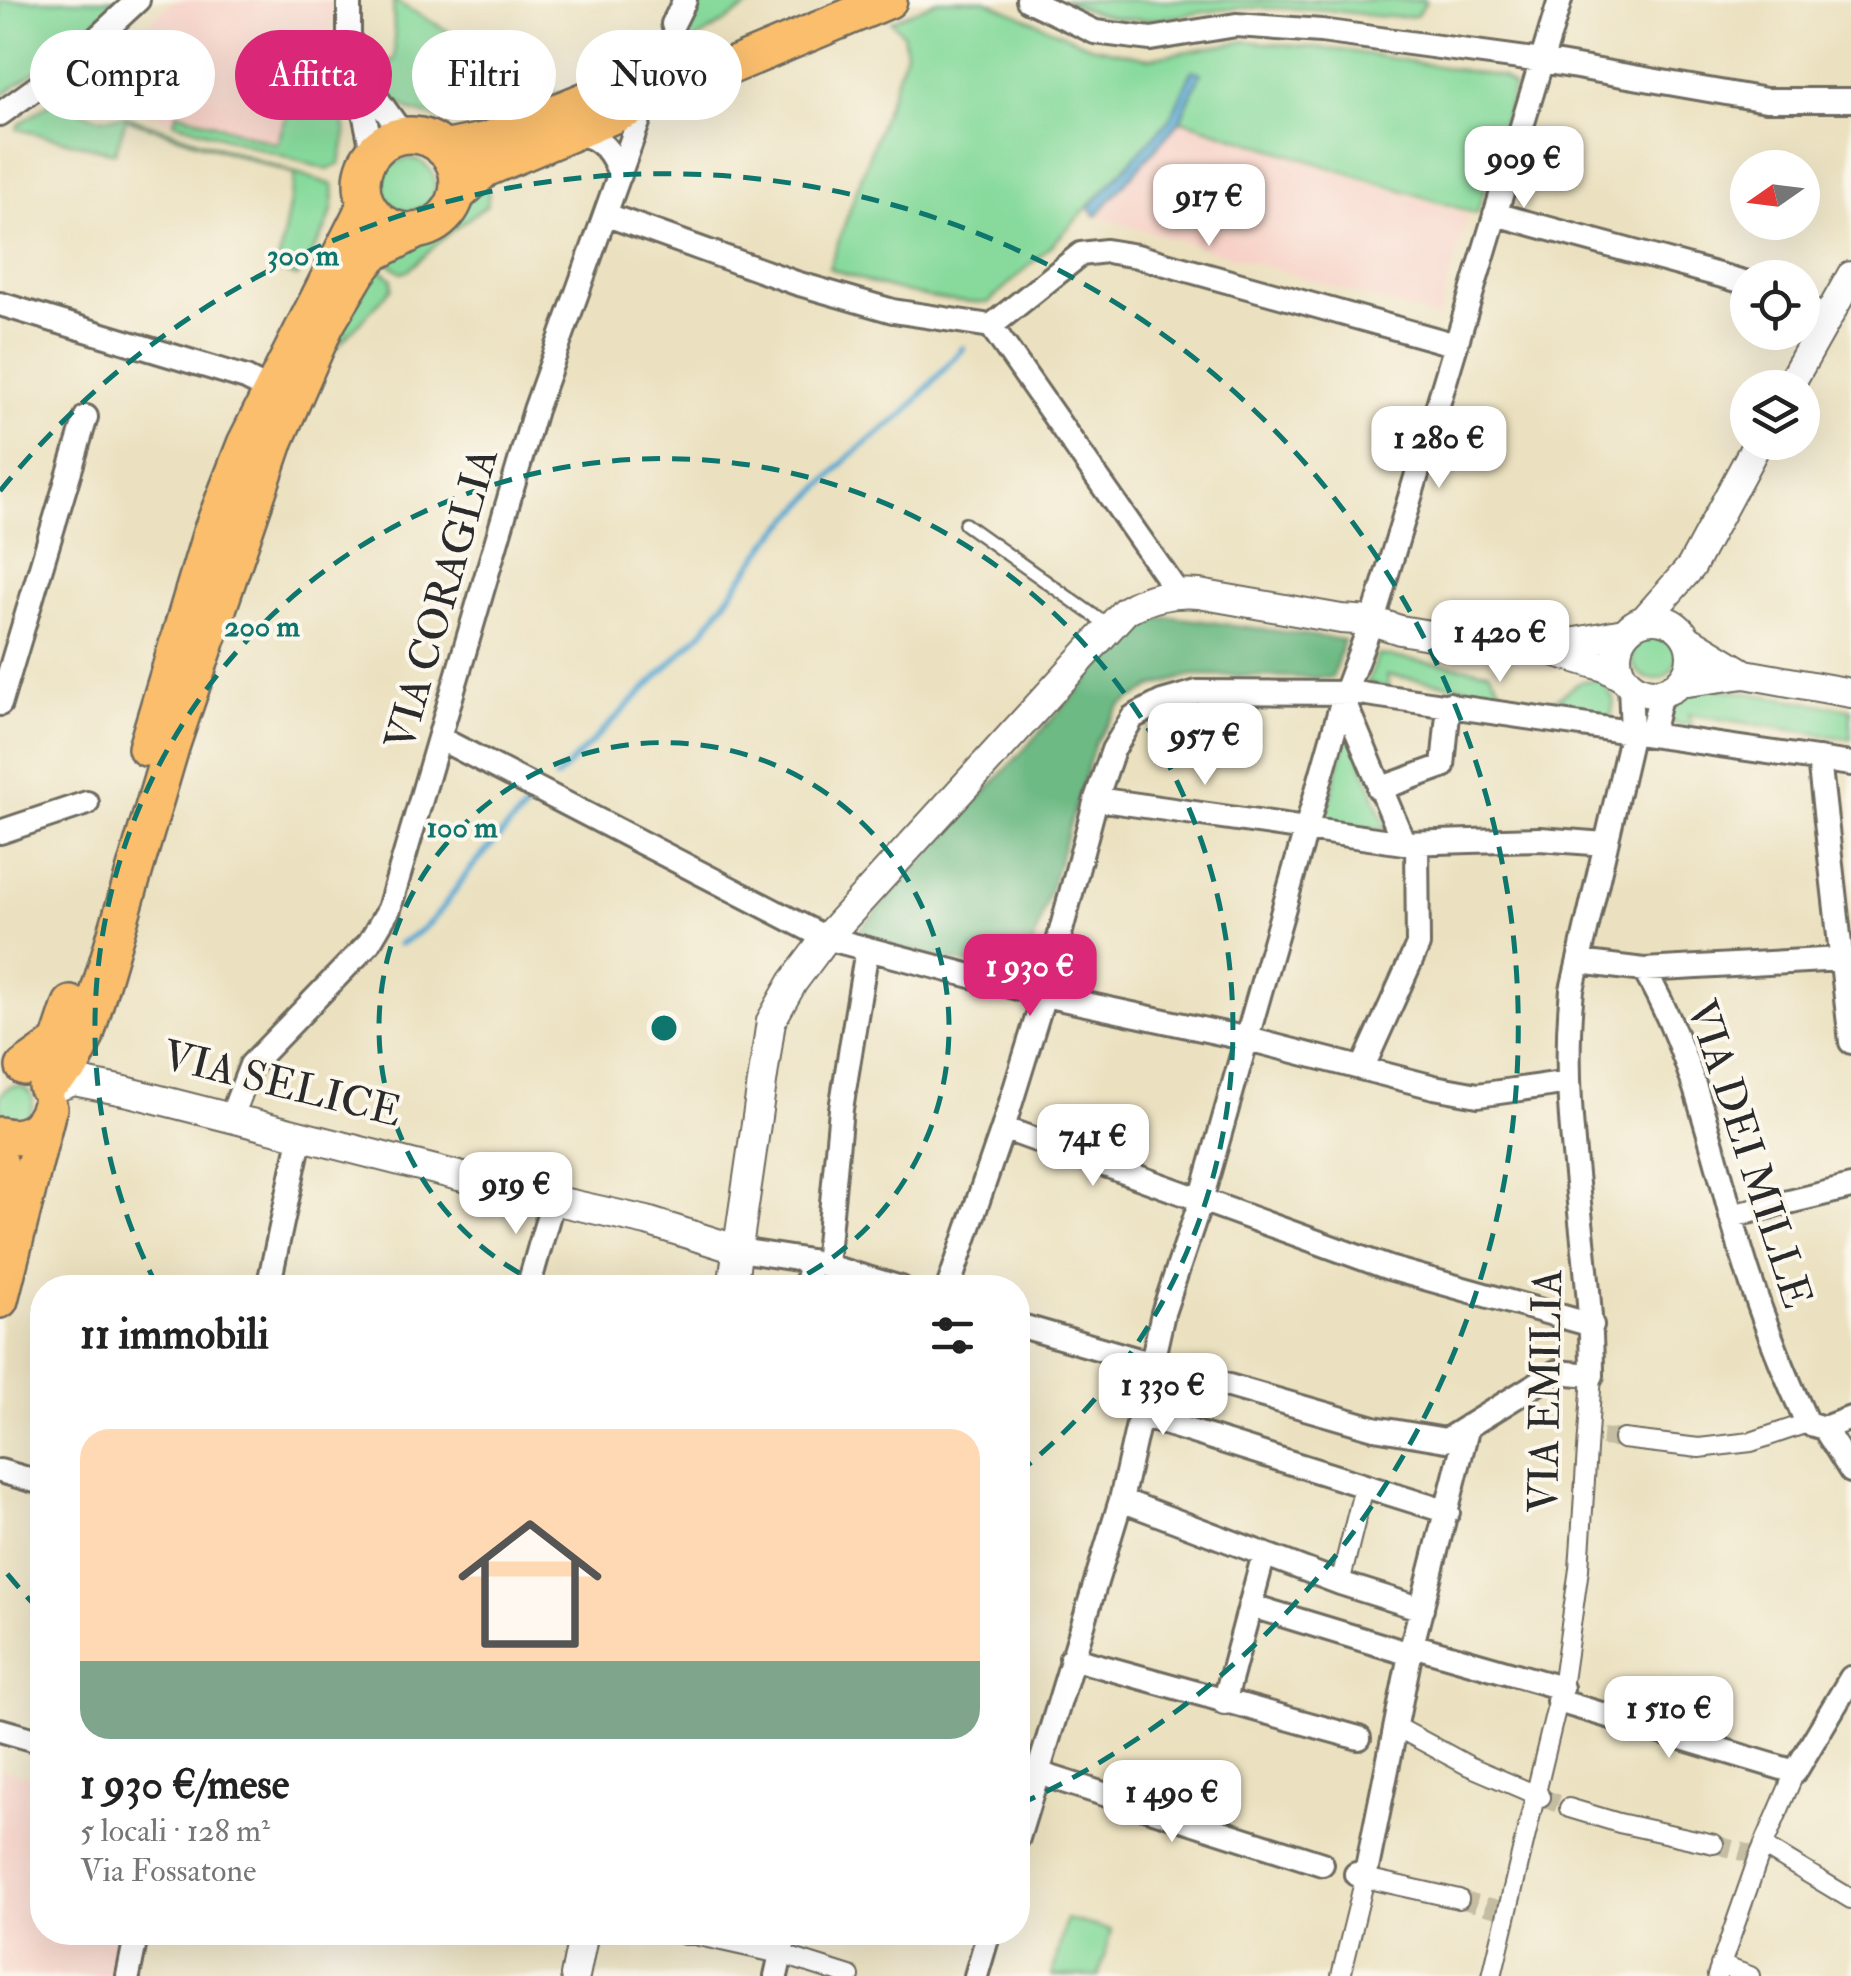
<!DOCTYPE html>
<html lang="it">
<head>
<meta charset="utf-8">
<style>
	:root { --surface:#fff; --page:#f6f6f6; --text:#222; --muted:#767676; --line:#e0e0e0; --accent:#db2777 }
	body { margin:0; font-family:"IM FELL Double Pica",serif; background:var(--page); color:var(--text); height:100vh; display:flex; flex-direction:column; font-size:38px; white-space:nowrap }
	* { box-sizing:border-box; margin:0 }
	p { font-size:32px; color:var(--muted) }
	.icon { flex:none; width:55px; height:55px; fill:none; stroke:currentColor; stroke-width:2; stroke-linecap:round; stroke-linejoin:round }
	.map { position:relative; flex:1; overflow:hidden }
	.panel { position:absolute; left:30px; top:1275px; width:1000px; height:670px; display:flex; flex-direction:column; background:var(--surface); border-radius:40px; box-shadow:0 10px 40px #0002 }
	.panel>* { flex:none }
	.guide { position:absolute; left:30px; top:30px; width:1000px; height:90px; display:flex; gap:20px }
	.needle { width:65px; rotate:256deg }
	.buttons { position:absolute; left:1730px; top:150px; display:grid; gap:20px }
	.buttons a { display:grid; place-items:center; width:90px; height:90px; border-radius:50%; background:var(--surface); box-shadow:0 10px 40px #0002; font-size:50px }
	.price { position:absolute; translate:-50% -85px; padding:0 22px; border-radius:20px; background:#fff; color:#222; font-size:32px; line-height:65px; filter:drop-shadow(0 2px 5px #0008) }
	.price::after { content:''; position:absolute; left:50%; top:60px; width:30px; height:22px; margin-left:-15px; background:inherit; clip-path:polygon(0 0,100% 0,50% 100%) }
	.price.on { background:var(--accent); color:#fff }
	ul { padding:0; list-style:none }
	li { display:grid; align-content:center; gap:20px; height:530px; padding:0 50px }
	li+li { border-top:2px solid var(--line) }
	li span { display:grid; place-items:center; height:310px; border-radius:30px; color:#555 }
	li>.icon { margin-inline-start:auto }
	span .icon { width:180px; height:180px; fill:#fffc; stroke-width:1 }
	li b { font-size:42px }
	h2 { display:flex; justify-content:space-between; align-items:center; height:120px; padding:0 50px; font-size:42px }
	.tag { padding:0 35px; border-radius:45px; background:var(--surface); box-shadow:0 10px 40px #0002; font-size:35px; line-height:90px }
	.tag.on { background:var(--accent); color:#fff }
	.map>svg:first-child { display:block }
	.built { fill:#f7d1c7 }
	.green { fill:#87da9c; stroke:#598264; stroke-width:2.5 }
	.forest { fill:#6dba84; stroke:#4c7258; stroke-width:2.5 }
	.water { fill:#55a7d0; stroke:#40697e; stroke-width:2.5 }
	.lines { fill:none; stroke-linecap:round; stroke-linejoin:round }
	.stream { stroke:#55a7d0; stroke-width:6 }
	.pedestrian-tunnel { stroke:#c5bda2; stroke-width:18; stroke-dasharray:18 9; stroke-linecap:butt }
	.service-casing { stroke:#6e6b5f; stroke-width:16 }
	.pedestrian-casing { stroke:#6e6b5f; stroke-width:22 }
	.minor-casing { stroke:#6e6b5f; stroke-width:28 }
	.tertiary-casing { stroke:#6e6b5f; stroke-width:32 }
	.primary-casing { stroke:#6e6b5f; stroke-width:40 }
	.service { stroke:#fff; stroke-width:11 }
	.pedestrian { stroke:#fff; stroke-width:18 }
	.minor { stroke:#fff; stroke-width:22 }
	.tertiary { stroke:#fff; stroke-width:28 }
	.primary { stroke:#fabe6d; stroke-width:35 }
	.ring { fill:none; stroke:#0f766e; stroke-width:5; stroke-dasharray:18 12 }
	.labels { text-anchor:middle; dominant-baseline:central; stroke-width:8; stroke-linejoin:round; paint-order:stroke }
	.street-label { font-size:42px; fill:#2b2b2b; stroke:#fbf7ec }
	.centre { fill:#0f766e; stroke:#fbf7ec; stroke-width:5 }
	.ring-label { font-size:30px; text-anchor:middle; font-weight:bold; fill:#0f766e; stroke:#fbf7ec; stroke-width:8; stroke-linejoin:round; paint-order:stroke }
</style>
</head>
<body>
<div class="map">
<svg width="1851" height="1976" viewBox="0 0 1851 1976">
	<rect width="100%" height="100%" fill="#fbf7ec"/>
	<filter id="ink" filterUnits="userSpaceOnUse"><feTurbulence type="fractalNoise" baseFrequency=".01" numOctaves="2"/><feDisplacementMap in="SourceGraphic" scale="20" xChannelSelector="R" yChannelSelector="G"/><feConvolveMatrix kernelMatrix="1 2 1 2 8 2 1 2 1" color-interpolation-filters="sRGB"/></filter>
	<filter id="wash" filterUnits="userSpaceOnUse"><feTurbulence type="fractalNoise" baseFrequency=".0048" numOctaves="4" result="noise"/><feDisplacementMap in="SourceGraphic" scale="40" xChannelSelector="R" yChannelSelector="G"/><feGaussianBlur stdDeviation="2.25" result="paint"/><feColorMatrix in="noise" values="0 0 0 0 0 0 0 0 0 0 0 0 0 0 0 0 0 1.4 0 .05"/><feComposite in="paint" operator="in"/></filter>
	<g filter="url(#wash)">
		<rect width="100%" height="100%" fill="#ebe1c0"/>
		<path class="built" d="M 173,0 L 334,0 L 329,45 L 346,134 L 340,163 L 328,170 L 129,108 L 99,110 L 79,99 L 72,91 L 102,72 Z
			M 1180,121 L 1468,215 L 1438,318 L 1096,216 Z
			M 0,1769 L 42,1780 L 42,1932 L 118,1933 L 109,1976 L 0,1976 Z"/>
		<path class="green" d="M 0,0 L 118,0 L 70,46 L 0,97 Z
			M 393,0 L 560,94 L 468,122 L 448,121 L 412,111 L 395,101 L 374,61 L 395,60 Z
			M 703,0 L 760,0 C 734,14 713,32 687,44 L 687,35 Z
			M 938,0 L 985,0 L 1090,46 L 1148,58 L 1246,41 L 1348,51 L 1502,77 L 1514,87 L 1477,214 L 1172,117 L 1052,245 L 988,303 C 932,302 881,288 829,268 L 906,52 L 903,34 L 891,21 Z
			M 1063,0 L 1425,0 L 1426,2 L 1416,16 C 1380,21 1344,9 1308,9 C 1282,9 1255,6 1230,9 C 1158,16 1133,33 1063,0 Z
			M 304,35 L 329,45 L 346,134 L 340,163 L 328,170 L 174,122 L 177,112 L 277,144 L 298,81 L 293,71 Z
			M 63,95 C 81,117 98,121 125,116 L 333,185 C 338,220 314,248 297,277 L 277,270 L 295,174 L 126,119 L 115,153 L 17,129 L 19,124 Z
			M383 185a26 26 0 1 1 52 0a26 26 0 1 1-52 0Z
			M 484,181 L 489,193 L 487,205 L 450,232 L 408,271 L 402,273 L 383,259 L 445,230 Z
			M 376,265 L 392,279 L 392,288 L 327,358 Z
			M1632 657a22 22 0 1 1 44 0a22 22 0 1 1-44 0Z
			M 1378,655 L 1489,671 L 1505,695 L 1552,701 C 1572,691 1578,675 1602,681 L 1614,700 L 1611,718 L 1506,704 L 1499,692 L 1387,675 L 1389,688 L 1367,684 Z
			M 1703,686 L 1851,709 L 1851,739 L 1688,714 L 1692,725 L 1675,724 L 1662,711 L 1669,701 Z
			M 1346,737 L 1353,738 L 1387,830 L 1328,824 L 1325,819 Z
			M-1 1103a17 17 0 1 1 34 0a17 17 0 1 1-34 0Z
			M 1066,1919 L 1111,1930 L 1099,1976 L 1052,1976 Z"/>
		<path class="forest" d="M 1173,617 L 1344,640 L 1332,678 L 1194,675 L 1152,687 L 1120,706 L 1095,743 L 1023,977 L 853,937 L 1135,628 L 1153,620 Z"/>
		<path class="water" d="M 1192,70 L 1201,73 L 1180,121 L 1096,216 L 1089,207 L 1171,117 Z"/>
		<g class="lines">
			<path class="stream" d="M 556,778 L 704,630 L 770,540 L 850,456 L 905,413 L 963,348
				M 399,944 C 443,921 445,899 474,865 C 491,845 510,826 527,807"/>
		</g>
	</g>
	<g filter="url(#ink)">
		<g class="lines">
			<path class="pedestrian-tunnel" d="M 1602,1437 L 1623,1439
				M 1541,1797 L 1569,1808
				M 1714,1844 L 1750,1854
				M 1459,1899 L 1498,1909"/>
			<defs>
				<path id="service" d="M 965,524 L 1110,627"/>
				<path id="pedestrian" d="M 1623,1439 L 1699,1448 L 1751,1442 L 1807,1423
					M 1340,1583 L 1364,1487
					M 1562,1688 L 1579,1569 L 1592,1375
					M 1395,1726 L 1469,1766 L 1541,1797
					M 1569,1808 L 1619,1823 L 1714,1844
					M 1763,1846 L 1851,1899
					M 690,1934 L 780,1954 L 850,1976
					M 1720,1965 L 1750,1976
					M 1341,1976 L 1365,1878 L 1459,1899
					M 1492,1976 L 1558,1701
					M 1717,1976 L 1759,1856 L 1795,1772"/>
				<path id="minor" d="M 349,0 L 349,40 L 370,141 L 367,160
					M 1028,0 L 1095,32 L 1151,39 L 1236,25 L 1321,31 L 1542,61 L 1766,100 L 1851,100
					M 673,24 L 685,0
					M 361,76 L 396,125 L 414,135
					M 0,114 L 68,65 L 138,0
					M 575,133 C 601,137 612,151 620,175
					M 1495,214 L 1748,283
					M 607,215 L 796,283 L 893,311 L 991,326
					M 0,304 L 246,378 L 269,390
					M 1802,305 L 1827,318
					M 991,326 L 1081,254 L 1106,251 L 1137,256 L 1456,345
					M 991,326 L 1178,593
					M 1344,701 L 1404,843
					M 0,704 L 86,417
					M 1651,734 L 1661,693
					M 441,739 L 826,938 L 1044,995 L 1248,1039 L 1434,1087 L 1478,1095 L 1569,1082
					M 1819,759 L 1851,1042
					M 1379,789 L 1443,766 L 1449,704
					M 1096,799 L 1404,843 L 1540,839 L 1605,844
					M 0,832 L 87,803
					M 1579,962 L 1644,970 C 1687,1044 1709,1132 1731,1215 C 1750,1287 1776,1355 1807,1423 L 1824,1428 L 1851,1471
					M 1644,970 L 1841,959
					M 1363,1067 L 1418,945 L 1417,843
					M 231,1117 L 251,1065 L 369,943 L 389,909 L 535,410 L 645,103
					M 1003,1128 L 1389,1268 L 1592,1325
					M 1731,1216 L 1851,1187
					M 739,1250 L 810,1261 L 901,1288
					M 826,1265 L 841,1109 L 867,949
					M 268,1288 L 301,1134
					M 528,1288 L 553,1200
					M 806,1288 L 810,1261
					M 948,1288 L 1003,1128 L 1044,995 L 1096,799 L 1113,750 L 1133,717 L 1162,702 L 1197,692 L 1360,693 L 1851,764
					M 1018,1325 L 1374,1428 L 1446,1440 L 1556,1372 L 1592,1375 C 1592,1246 1558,1118 1572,990 L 1632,732 L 1630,685
					M 1142,1416 L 1448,1512
					M 1824,1428 L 1851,1418
					M 0,1471 L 42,1483
					M 1121,1500 L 1340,1583 L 1422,1609
					M 1252,1606 L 1410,1654
					M 1412,1645 L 1562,1688 L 1558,1701 L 1795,1772 L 1851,1678
					M 1071,1658 L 1359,1738
					M 1224,1703 L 1264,1554
					M 0,1730 L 42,1742
					M 1038,1773 L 1322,1864
					M 1018,1838 L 1121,1500 L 1163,1313 L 1201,1200 L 1345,692 L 1376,610 L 1560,0
					M 1356,1874 L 1365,1878 L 1412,1645 L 1468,1426
					M 685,1932 L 691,1932
					M 128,1976 L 137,1932
					M 776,1976 L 786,1932
					M 976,1976 L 989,1932"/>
				<path id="tertiary" d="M 1788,388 L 1851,276
					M1617 656a37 37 0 1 1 74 0a37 37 0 1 1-74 0Z
					M 1645,619 L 1691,567 L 1758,442
					M 1687,639 L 1745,674
					M 1549,647 L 1624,633
					M 1680,683 L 1745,674 L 1851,693
					M 48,1090 L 74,1081 L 129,1092 L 553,1200 L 647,1221 L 739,1250
					M 732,1288 L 771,1021 L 793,982 L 826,938 L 1125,611 C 1149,597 1170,592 1199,594 L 1341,619 L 1372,621 L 1400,630 L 1477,643 L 1543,648 L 1605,667 L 1622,677
					M 575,1976 L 584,1932"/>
				<path id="primary" d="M362 183a48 48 0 1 1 96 0a48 48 0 1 1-96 0Z
					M 443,149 L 488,140 L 693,56
					M 456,196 L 485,169 L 889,0
					M 146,748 L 211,532 L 245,444 L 366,204
					M 24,1067 L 58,1043 L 71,1004
					M 46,1086 L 72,1065 L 85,1038 L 172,744 L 276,439 L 326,325 L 358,272 L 372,254 L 414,232
					M 0,1135 C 24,1141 41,1131 49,1108
					M 0,1164 L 9,1209 L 9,1233
					M 0,1300 L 47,1114"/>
			</defs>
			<use href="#service" class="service-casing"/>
			<use href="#pedestrian" class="pedestrian-casing"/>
			<use href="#minor" class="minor-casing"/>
			<use href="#tertiary" class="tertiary-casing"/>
			<use href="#primary" class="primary-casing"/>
			<use href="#service" class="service"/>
			<use href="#pedestrian" class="pedestrian"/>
			<use href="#minor" class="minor"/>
			<use href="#tertiary" class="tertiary"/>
			<use href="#primary" class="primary"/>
		</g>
	</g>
	<g class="ring">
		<path d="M546 1287A285 285 0 1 1 782 1287"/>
		<path d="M157 1286A569 569 0 1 1 1018 1473"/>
		<path d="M39 1610A854 854 0 0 1 0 1565M0 491A854 854 0 1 1 1018 1805"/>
	</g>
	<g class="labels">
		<g class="street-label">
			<text transform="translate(442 599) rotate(-74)">VIA CORAGLIA</text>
			<text transform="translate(282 1084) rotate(14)">VIA SELICE</text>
			<text transform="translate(1749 1154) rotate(72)">VIA DEI MILLE</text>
			<text transform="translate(1546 1391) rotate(-89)">VIA EMILIA</text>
		</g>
	</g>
	<circle cx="664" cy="1028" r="15" class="centre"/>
	<g class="ring-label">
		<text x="303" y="265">300 m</text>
		<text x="262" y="636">200 m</text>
		<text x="462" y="837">100 m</text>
	</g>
</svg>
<div class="buttons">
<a><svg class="needle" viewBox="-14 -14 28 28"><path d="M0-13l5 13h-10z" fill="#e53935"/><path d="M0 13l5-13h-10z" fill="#767676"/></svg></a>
<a><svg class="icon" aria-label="locate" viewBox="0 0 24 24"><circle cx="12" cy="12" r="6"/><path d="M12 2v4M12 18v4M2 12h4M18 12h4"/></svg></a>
<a><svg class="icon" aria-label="layers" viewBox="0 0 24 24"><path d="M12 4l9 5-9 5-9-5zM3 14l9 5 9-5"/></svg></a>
</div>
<b class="price" style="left:1524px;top:211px">909 €</b>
<b class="price" style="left:1209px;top:249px">917 €</b>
<b class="price" style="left:1439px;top:491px">1 280 €</b>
<b class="price" style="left:1500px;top:685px">1 420 €</b>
<b class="price" style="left:1205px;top:788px">957 €</b>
<b class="price on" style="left:1030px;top:1019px">1 930 €</b>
<b class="price" style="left:1093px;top:1189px">741 €</b>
<b class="price" style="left:516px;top:1237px">919 €</b>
<b class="price" style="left:1163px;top:1438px">1 330 €</b>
<b class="price" style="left:1669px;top:1761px">1 510 €</b>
<b class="price" style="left:1172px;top:1845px">1 490 €</b>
<div class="guide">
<a class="tag">Compra</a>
<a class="tag on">Affitta</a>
<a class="tag">Filtri</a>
<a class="tag">Nuovo</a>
</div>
<section class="panel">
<h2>11 immobili<svg class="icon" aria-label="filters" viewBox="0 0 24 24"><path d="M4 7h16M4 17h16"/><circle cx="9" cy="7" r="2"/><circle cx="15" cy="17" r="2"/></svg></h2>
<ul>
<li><span style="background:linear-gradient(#ffd9b3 75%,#7fa58c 0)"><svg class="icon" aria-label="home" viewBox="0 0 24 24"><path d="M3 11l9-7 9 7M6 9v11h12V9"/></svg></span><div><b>1 930 €/mese</b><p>5 locali · 128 m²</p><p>Via Fossatone</p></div></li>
</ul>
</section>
</div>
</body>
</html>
